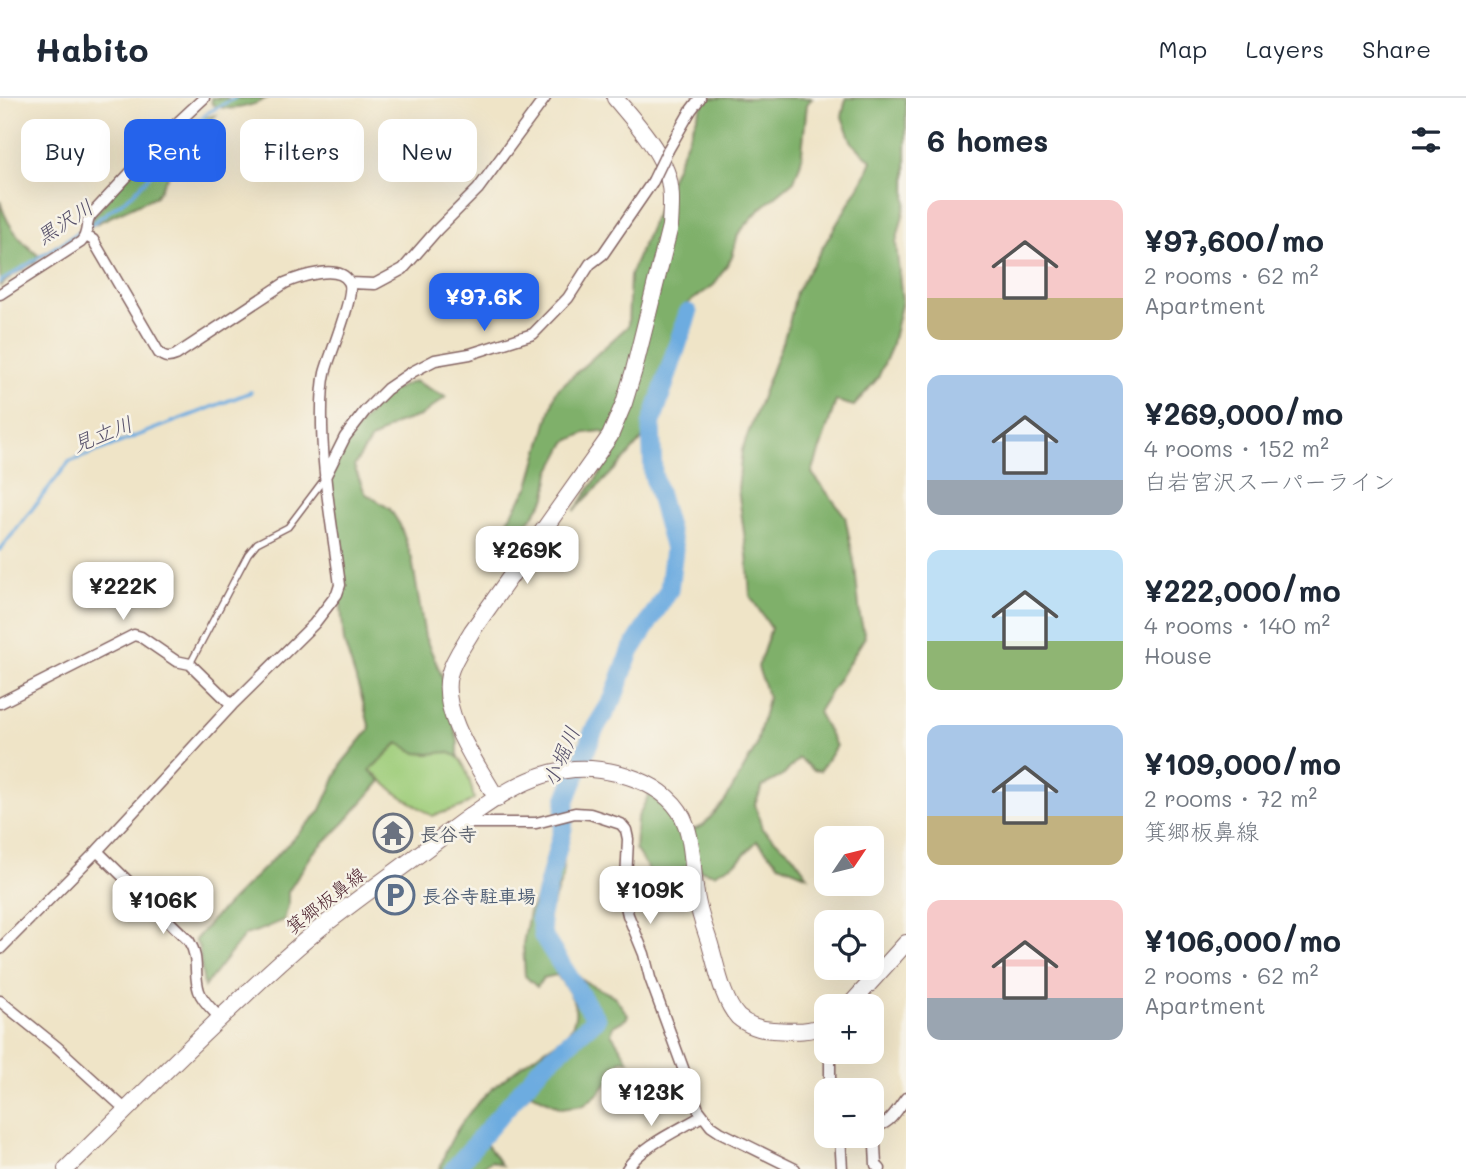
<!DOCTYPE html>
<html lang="en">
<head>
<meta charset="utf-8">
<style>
	:root { --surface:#fff; --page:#f2f2f3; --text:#1f2937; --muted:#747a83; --line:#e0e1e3; --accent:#2563eb }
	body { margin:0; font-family:Mali,"Klee One",sans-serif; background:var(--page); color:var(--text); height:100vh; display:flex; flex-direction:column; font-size:26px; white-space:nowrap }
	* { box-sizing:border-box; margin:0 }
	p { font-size:23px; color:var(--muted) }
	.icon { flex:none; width:38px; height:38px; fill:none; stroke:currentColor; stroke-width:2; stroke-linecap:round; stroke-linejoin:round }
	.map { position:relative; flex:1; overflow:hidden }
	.details { display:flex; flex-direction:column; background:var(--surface); width:560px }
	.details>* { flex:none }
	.top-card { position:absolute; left:21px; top:21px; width:665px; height:63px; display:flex; gap:14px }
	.needle { width:46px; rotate:55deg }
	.controls { position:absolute; left:814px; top:728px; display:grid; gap:14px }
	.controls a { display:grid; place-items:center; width:70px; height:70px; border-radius:14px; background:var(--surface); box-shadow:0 7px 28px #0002; font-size:35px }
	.price { position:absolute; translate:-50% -60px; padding:0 16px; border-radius:14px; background:#fff; color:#222; font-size:23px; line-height:46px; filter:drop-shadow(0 2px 4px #0008) }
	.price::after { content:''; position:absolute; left:50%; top:42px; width:21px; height:16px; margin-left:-10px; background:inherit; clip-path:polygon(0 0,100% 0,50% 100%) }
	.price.active { background:var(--accent); color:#fff }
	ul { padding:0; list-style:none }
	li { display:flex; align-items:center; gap:21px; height:175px; padding:0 21px }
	li span { display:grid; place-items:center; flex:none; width:196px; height:140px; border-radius:14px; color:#555 }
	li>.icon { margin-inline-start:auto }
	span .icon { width:84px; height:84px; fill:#fffc; stroke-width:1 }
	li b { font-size:30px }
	h2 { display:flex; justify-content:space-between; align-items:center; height:84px; padding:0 21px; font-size:30px }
	.chip { padding:0 24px; border-radius:14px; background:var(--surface); box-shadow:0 7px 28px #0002; font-size:24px; line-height:63px }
	.chip.active { background:var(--accent); color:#fff }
	header { display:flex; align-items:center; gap:42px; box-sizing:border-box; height:98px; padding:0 35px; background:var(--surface); border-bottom:2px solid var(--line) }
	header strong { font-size:33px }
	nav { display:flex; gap:38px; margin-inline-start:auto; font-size:24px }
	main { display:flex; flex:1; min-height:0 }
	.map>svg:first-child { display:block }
	.green { fill:#9fcd7a; stroke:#747652; stroke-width:2 }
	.forest { fill:#7fb06a; stroke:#64684a; stroke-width:2 }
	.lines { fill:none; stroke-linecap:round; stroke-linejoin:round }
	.stream { stroke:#6dace0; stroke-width:3.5 }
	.river { stroke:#6dace0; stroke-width:19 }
	.lane-casing { stroke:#846462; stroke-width:8 }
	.street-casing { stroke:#846462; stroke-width:13 }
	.secondary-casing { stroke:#846462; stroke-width:18 }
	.lane { stroke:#fff; stroke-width:5 }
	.street { stroke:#fff; stroke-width:10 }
	.secondary { stroke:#fff; stroke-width:16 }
	.street-bridge-casing { stroke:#846462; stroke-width:13; stroke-linecap:butt }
	.street-bridge { stroke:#fff; stroke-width:10 }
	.labels { text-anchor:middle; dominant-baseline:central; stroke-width:5; stroke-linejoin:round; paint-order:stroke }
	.worship-label { font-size:19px; font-weight:bold; fill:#5b616d; stroke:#f7f3e8; text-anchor:start }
	.service-label { font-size:19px; font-weight:bold; fill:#4e5e75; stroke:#f7f3e8; text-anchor:start }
	.street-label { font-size:19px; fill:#4a1f2b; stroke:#f7f3e8 }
	.water-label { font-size:21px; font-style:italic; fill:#56506a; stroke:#f7f3e8 }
</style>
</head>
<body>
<header>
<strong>Habito</strong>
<nav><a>Map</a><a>Layers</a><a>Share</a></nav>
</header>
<main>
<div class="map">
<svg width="906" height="1071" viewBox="0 0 906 1071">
	<rect width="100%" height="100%" fill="#f7f3e8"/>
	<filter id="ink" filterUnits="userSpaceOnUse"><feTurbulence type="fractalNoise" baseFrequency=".0143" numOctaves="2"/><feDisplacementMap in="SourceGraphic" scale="14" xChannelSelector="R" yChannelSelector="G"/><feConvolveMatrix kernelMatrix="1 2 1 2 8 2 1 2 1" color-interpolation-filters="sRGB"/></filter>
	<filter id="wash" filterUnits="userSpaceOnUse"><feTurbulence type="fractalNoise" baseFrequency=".00686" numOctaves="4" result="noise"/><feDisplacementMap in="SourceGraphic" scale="28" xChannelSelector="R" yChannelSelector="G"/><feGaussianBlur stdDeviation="1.57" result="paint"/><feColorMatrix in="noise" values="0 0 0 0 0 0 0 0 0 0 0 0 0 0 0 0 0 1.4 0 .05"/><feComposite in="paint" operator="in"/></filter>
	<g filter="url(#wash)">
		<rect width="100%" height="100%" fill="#efe4c7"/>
		<path class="green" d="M 398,645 C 405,648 412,654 419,655 C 429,657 438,652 448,654 C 465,656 471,687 474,701 L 461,709 L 432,718 L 395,694 L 370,672 Z"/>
		<path class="forest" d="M 211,0 L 227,0 L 230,2 L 233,0 L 267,0 C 252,9 227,15 212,6 Z
			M 705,0 L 812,0 L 807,6 L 801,64 L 794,83 L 759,112 L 738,136 L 732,159 L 714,187 L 684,208 L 642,341 L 625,361 L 574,413 L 618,350 L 602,333 L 585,335 L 566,344 L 550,374 L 546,399 L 530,422 L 521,431 L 506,425 L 529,388 L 556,293 L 628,228 L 630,177 Z
			M 846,0 L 906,0 L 906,105 L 896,145 L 902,203 L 891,250 L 878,280 L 854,308 L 836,303 L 812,375 L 845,418 L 855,469 L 860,518 L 865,539 L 818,614 L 836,648 L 820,673 L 813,672 L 799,660 L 784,677 L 763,688 L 755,706 L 762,731 L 792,756 L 808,778 L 779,766 L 757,743 L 737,764 L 714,776 L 685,768 L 671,780 L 656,783 L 635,751 L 637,721 L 649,696 L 670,714 L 682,736 L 703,728 L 725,703 L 756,649 L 768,600 L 758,569 L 771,530 L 750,498 L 747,456 L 738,391 L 742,352 L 789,226 L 796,194 L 863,82 L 872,63 L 852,45 L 842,19 Z
			M 216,17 L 184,51 L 156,98 L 84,131 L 127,77 L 135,55 L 159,56 L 177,36 L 195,22 Z
			M 0,102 C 5,126 20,143 39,158 L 37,163 L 12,178 L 0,188 Z
			M 414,283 L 446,299 L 420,318 L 395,326 L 370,343 L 354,368 L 365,395 L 390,411 L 400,427 L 412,461 L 425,539 L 442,578 L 458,644 L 458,659 L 448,654 L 429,656 L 417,655 L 398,645 L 370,672 L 381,683 L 344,725 L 313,755 L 288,794 L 288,808 L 284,822 L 263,831 L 245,837 L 204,889 L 199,850 L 195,842 L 211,823 L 320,714 L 342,665 L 370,631 L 361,597 L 344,544 L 330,381 L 347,344 L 368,317 L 389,294 Z
			M 558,739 L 564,747 L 563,779 L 549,815 L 548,835 L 576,876 L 585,884 L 614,898 L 628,917 L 626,921 L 613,928 L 611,935 L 629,963 L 622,962 L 611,970 L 609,982 L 599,995 L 584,1007 L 561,1010 L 531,995 L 481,1040 L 491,1052 L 501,1067 L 491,1063 L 479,1071 L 440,1071 C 454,1019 494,986 536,957 C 548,949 568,939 573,926 C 581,907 567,891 557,877 L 543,880 L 537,889 L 525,878 L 523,846 L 529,814 L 536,801 L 550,747 L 553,741 Z"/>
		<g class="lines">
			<path class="stream" d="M 90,127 L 133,96 L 207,15 L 235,0
				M 0,184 L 84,131
				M 0,452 L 69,364 L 251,294"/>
			<path class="river" d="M 454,1071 L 541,969 L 596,921 L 543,838 L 540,819 L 563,730 L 566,702 L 594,632 L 613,601 L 630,554 L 669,492 L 674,451 L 653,376 L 651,327 L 688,215"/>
		</g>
	</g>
	<g filter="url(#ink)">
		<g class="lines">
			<defs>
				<path id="lane" d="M 190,566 L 248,456 L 257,445 L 288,429 L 325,380"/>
				<path id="street" d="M 668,52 L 691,12 L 700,0
					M 350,185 L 375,186 L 403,171 L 437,132 L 478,91 L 545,0
					M 0,196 L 81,144 C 90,134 84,126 91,117 L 174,28 L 204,0
					M 325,379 L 345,339 L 365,313 L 387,291 L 412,274 L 435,262 L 470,256 L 533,236 L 568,200 L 590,166 L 603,156 L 653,83
					M 0,605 L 134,537 L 141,539 L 176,563 L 190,566 L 232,607
					M 462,725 L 536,725 L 575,715 L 590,716 L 621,726 L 626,732 L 628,741 L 625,804 L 628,817 L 644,856 L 650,880 L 698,1011 L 711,1028 L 720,1034 L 795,1071
					M 97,753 L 189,843 C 200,861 193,875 199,893 C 202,903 213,912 220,920
					M 0,851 L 97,753 L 232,607 L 314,526 L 337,496 L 340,487 C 333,434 323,381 322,328 C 322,311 321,293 325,275 C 329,258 356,196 349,184 C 339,165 299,179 285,185 L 176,257 C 169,260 165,260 159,255 L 93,142 L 86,138
					M 0,903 L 57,949 L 126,1012
					M 830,954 L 830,980 L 832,992
					M 872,1028 C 889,1029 896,1013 906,1000
					M 874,1028 L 876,1067 L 880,1071
					M 840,1038 L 842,1071
					M 627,1071 C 641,1048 679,1032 702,1018"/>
				<path id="secondary" d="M 497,701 C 478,667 440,616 449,577 C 453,561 464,547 472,533 L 610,338 L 624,305 L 634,272 L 670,128 C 671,110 673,90 666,73 C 655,45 634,23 615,0
					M 849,908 L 906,845
					M 66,1071 C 126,1013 184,953 245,897 C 267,876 290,855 314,835 C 349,807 386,781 422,754 C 463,724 515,678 566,672 C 607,666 672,684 686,727 C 694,749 692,774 696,796 C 698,812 704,828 709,843 C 716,865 722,902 738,919 C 747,927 761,932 773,932 C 791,933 810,935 826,926"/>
			</defs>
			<use href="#lane" class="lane-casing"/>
			<use href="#street" class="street-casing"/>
			<use href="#secondary" class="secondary-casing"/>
			<use href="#lane" class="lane"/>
			<use href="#street" class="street"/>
			<use href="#secondary" class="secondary"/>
			<defs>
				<path id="street-bridge" d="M 653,83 L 668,52"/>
			</defs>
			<use href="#street-bridge" class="street-bridge-casing"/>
			<use href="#street-bridge" class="street-bridge"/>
		</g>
	</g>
	<defs>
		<symbol id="temple-ring" viewBox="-11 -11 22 22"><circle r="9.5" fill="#f7f3e8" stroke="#6b7280" stroke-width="1.5"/><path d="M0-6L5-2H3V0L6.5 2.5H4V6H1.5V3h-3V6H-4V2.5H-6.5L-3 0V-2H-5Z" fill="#6b7280"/></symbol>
		<symbol id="parking-ring" viewBox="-11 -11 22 22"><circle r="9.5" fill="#f7f3e8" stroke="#5c6f8a" stroke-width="1.5"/><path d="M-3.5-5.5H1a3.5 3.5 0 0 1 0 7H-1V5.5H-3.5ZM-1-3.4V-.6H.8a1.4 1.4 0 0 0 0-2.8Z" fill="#5c6f8a"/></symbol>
	</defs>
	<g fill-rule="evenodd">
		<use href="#temple-ring" x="371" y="713" width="44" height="44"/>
		<use href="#parking-ring" x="373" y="775" width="44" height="44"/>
	</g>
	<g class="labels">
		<g class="worship-label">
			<text x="420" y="735">長谷寺</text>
		</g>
		<g class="service-label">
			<text x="422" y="797">長谷寺駐車場</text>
		</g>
		<g class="street-label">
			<text transform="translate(325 802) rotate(-38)">箕郷板鼻線</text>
		</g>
		<g class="water-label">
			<text transform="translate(64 123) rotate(-33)">黒沢川</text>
			<text transform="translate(102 335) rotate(-21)">見立川</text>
			<text transform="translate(560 658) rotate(-67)">小堀川</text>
		</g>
	</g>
</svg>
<div class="controls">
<a><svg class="needle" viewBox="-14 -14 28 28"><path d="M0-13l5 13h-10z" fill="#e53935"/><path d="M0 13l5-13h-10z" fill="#747a83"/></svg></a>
<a><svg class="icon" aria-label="locate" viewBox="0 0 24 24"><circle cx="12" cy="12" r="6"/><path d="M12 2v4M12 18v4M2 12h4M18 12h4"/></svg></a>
<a>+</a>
<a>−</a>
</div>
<b class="price active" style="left:484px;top:235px">¥97.6K</b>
<b class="price" style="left:527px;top:488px">¥269K</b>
<b class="price" style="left:123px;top:524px">¥222K</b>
<b class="price" style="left:650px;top:828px">¥109K</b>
<b class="price" style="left:163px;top:838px">¥106K</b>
<b class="price" style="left:651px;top:1030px">¥123K</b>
<div class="top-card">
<a class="chip">Buy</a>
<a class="chip active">Rent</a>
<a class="chip">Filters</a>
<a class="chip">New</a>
</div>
</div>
<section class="details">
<h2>6 homes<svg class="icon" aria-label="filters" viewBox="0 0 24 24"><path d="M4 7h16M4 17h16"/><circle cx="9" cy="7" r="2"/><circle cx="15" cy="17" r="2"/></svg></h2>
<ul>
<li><span style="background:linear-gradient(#f6c9c9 70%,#c2b280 0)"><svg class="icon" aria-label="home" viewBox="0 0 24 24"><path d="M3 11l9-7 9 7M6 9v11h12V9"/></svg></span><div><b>¥97,600/mo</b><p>2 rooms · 62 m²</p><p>Apartment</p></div></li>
<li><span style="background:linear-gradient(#a9c7e8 75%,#9aa5b1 0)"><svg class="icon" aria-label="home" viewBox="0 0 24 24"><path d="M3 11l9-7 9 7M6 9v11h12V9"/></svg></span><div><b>¥269,000/mo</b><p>4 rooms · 152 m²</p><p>白岩宮沢スーパーライン</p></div></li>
<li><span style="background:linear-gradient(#bfe0f5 65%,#8fb573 0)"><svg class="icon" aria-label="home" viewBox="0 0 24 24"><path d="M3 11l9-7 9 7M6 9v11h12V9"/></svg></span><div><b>¥222,000/mo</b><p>4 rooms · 140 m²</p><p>House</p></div></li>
<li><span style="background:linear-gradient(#a9c7e8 65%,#c2b280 0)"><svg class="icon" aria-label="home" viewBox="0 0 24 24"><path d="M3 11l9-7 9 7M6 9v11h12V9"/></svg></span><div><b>¥109,000/mo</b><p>2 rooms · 72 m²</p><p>箕郷板鼻線</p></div></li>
<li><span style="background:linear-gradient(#f6c9c9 70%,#9aa5b1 0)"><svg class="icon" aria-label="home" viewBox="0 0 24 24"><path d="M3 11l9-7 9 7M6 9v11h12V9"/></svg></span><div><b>¥106,000/mo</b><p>2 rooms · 62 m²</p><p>Apartment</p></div></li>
</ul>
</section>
</main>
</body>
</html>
